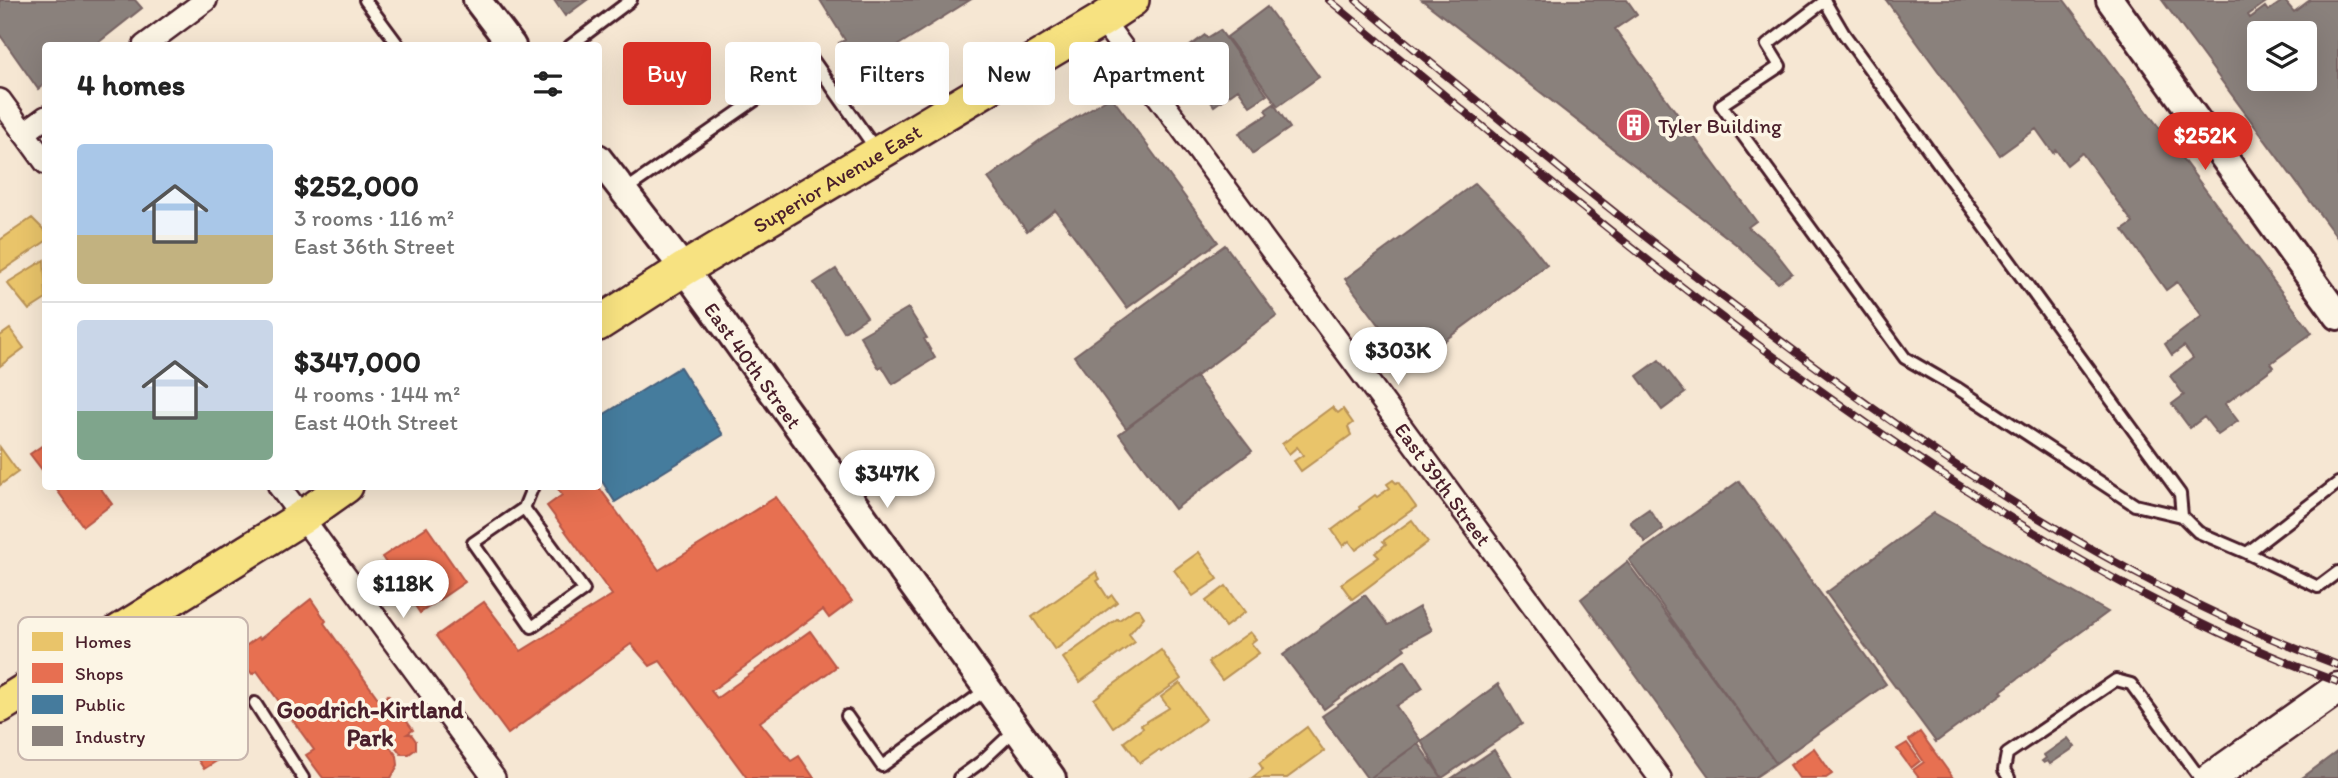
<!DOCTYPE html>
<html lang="en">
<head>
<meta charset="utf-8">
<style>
	:root { --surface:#fff; --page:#f6f6f6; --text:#222; --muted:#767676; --line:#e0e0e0; --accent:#d93025 }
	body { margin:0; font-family:Itim,sans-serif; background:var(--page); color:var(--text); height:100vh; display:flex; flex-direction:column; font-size:26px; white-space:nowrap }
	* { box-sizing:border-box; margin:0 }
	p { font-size:23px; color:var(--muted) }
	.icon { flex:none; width:38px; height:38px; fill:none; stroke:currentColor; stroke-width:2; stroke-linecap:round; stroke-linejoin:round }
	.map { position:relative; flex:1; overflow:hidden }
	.panel { position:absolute; left:42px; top:42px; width:560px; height:448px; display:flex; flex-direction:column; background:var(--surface); border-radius:7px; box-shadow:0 7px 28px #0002 }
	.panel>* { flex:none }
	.banner { position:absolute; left:623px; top:42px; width:665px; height:63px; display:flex; gap:14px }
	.tools { position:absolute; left:2247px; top:21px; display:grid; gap:14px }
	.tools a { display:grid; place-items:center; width:70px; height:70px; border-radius:7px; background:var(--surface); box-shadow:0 7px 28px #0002; font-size:35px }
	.price { position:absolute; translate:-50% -60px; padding:0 16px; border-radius:24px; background:#fff; color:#222; font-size:23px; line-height:46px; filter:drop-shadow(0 2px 4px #0008) }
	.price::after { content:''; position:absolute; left:50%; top:42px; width:21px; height:16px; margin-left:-10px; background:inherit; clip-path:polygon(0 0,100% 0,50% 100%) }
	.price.selected { background:var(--accent); color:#fff }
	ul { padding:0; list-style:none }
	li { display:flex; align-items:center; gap:21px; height:175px; padding:0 35px }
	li+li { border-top:2px solid var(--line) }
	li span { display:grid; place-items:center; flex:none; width:196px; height:140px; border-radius:7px; color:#555 }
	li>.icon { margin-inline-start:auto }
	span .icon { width:84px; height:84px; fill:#fffc; stroke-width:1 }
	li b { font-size:30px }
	h2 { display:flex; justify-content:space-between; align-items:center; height:84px; padding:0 35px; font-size:30px }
	.tag { padding:0 24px; border-radius:7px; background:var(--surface); box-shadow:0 7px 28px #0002; font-size:24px; line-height:63px }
	.tag.selected { background:var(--accent); color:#fff }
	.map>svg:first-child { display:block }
	.homes { fill:#e9c46a; stroke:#b99257; stroke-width:2 }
	.shops { fill:#e76f51; stroke:#b85746; stroke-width:2 }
	.public { fill:#457b9d; stroke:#465f7b; stroke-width:2 }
	.industry { fill:#8a817c; stroke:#776464; stroke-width:2; fill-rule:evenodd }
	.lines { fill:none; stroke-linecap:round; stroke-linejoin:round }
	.service-casing { stroke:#4a1f2b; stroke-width:16 }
	.minor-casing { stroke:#4a1f2b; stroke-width:26 }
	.tertiary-casing { stroke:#4a1f2b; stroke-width:32 }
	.secondary-casing { stroke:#4a1f2b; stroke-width:35 }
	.primary-casing { stroke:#4a1f2b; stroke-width:38 }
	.service { stroke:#fcf5e5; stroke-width:10 }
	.minor { stroke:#fcf5e5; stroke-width:21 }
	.tertiary { stroke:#fcf5e5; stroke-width:26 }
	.secondary { stroke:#fcf5e5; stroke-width:30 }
	.primary { stroke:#f7e281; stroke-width:33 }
	.rail-casing { stroke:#4a1f2b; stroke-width:8 }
	.rail { stroke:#fcf5e5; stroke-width:5; stroke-dasharray:16; stroke-linecap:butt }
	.labels { text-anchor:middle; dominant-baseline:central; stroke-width:7; stroke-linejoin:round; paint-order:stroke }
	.poi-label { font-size:21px; fill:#4a1f2b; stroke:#fcf5e5; text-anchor:start }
	.street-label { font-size:21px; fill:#4a1f2b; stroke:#fcf5e5 }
	.quarter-label { font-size:24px; font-weight:bold; fill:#4a1f2b; stroke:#fcf5e5 }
	.key { fill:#fcf5e5; stroke:#c7b5ad; stroke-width:2 }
	.key-label { font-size:19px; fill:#4a1f2b }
</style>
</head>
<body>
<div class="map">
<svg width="2338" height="778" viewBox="0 0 2338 778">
	<rect width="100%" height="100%" fill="#f6e7d3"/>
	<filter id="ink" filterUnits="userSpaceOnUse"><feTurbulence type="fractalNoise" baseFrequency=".0143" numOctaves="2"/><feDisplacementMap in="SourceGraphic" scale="14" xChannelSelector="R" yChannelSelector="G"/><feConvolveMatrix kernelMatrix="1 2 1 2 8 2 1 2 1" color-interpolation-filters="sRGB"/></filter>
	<g filter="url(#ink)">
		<path class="homes" d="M 32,218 L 46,232 L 46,241 L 0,272 L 0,240 Z
			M 44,260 L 46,299 L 29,310 L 7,283 Z
			M 10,329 L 24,348 L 0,366 L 0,336 Z
			M 1332,407 L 1338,413 L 1343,409 L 1353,423 L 1348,427 L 1351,435 L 1301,471 L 1294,461 L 1303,455 L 1297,447 L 1289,454 L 1282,444 Z
			M 0,447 L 18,472 L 0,485 Z
			M 1393,480 L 1396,483 L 1398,482 L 1416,507 L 1356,550 L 1349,541 L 1343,546 L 1332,530 L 1360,509 L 1359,507 L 1375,495 L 1377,497 L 1390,488 L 1387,484 Z
			M 1412,520 L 1428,542 L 1352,599 L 1341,584 L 1379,557 L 1375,553 L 1386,544 L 1383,541 Z
			M 1199,552 L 1218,579 L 1193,596 L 1174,570 Z
			M 1096,572 L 1100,579 L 1097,581 L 1108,598 L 1112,595 L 1117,602 L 1055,650 L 1032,617 Z
			M 1226,586 L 1245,612 L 1225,627 L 1206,601 Z
			M 1135,609 L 1139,609 L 1144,617 L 1129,634 L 1135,642 L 1080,682 L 1063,658 L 1117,619 L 1119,620 Z
			M 1250,632 L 1256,639 L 1251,643 L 1259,653 L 1222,680 L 1208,662 Z
			M 1161,650 L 1181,679 L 1113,727 L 1094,699 Z
			M 1180,683 L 1206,719 L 1161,752 L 1159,750 L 1140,763 L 1124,742 L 1143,728 L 1141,725 L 1169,708 L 1161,697 Z
			M 1307,727 L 1324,751 L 1287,778 L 1252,778 L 1263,769 L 1259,763 Z"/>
		<path class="shops" d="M 46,443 L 46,475 L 30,454 Z
			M 54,486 L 99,486 L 112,504 L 83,526 Z
			M 556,486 L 598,486 L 659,570 L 776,497 L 852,601 L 829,618 L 823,610 L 711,691 L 717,698 L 810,631 L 836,667 L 760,722 L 791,761 L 799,756 L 814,778 L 747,778 L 660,661 L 650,666 L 631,644 L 508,734 L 436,636 L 484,602 L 521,651 L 612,595 L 547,506 L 562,495 Z
			M 427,527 L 465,582 L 420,613 L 382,557 Z
			M 311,599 L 326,621 L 324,623 L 380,701 L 388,695 L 413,730 L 407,734 L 411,734 L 416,741 L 416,749 L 409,754 L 401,754 L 395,746 L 396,743 L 390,747 L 397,756 L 398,765 L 391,778 L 323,778 L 306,755 L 314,750 L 257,671 L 252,674 L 236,653 L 258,637 L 260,639 Z
			M 209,666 L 225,693 L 208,704 L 236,749 L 204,769 L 194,754 L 190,757 L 179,739 L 170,736 L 166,729 L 167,720 L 154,700 Z
			M 1920,732 L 1953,778 L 1919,778 L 1913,770 L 1924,762 L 1909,740 Z
			M 1907,743 L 1920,761 L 1911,768 L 1897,749 Z
			M 1814,748 L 1832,774 L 1826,778 L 1799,778 L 1790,765 Z"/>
		<path class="public" d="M 680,367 L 723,435 L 615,502 L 598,475 L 598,418 Z"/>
		<path class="industry" d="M 0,0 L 135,0 L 142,8 L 94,46 L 46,46 L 46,83 L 38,89 L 0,35 Z
			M 554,0 L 587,0 L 565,16 Z
			M 820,0 L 970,0 L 857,71 L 839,43 L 845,40 Z
			M 1422,0 L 1627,0 L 1637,14 L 1615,29 L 1756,221 L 1748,227 L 1770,245 L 1792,273 L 1778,283 L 1737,245 Z
			M 1886,0 L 2064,0 L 2312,333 L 2271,363 L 2274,367 L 2225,404 L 2238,421 L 2218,435 L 2204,417 L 2190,428 L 2172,404 L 2184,395 L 2170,376 L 2193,358 L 2184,346 L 2172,355 L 2165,344 L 2202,316 L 2177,282 L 2166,290 L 2123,230 L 2133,223 L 2082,153 L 2067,165 L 2056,150 L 2053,153 L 2036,129 L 2000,155 Z
			M 2162,0 L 2269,0 L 2248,15 L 2250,18 L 2265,7 L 2268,11 L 2284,0 L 2294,12 L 2310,0 L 2338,0 L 2338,239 ZM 2259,33 L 2305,33 L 2305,79 L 2259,79 Z
			M 1267,7 L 1319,77 L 1278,106 L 1227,37 Z
			M 1220,30 L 1267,95 L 1250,106 L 1238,89 L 1214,106 L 1178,55 L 1205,35 L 1207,38 Z
			M 1111,96 L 1218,242 L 1127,308 L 1055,210 L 1027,231 L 988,178 L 1040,140 Z
			M 1274,104 L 1290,128 L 1253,153 L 1239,133 L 1268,114 L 1265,110 Z
			M 1475,183 L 1515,224 L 1547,265 L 1410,366 L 1345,279 Z
			M 1225,245 L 1277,316 L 1126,428 L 1074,356 Z
			M 836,269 L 867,317 L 844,332 L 814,283 Z
			M 908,308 L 927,338 L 924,339 L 935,358 L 893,384 L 882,366 L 879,368 L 860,336 Z
			M 1659,360 L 1685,393 L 1662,410 L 1637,376 Z
			M 1196,377 L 1252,451 L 1175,509 L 1119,434 Z
			M 1739,481 L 1886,684 L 1776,763 L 1629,560 Z
			M 1649,509 L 1663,529 L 1645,542 L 1630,522 Z
			M 1934,513 L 2108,612 L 2001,691 L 2003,693 L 1936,742 L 1826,593 Z
			M 1627,562 L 1776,763 L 1754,778 L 1710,778 L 1581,599 Z
			M 1365,595 L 1388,625 L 1419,607 L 1432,630 L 1403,646 L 1405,649 L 1324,709 L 1283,655 Z
			M 1405,660 L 1423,688 L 1396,706 L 1421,741 L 1370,778 L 1367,778 L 1322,716 Z
			M 1498,684 L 1522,724 L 1442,778 L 1421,741 Z
			M 2068,738 L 2075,747 L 2050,764 L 2048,761 L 2044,763 L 2042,761 L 2046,758 L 2044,755 Z
			M 1418,744 L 1442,778 L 1370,778 Z
			M 1494,750 L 1512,778 L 1452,778 Z
			M 2338,751 L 2338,778 L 2302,778 Z"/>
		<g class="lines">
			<defs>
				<path id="service" d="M 365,0 L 399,46
					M 1824,0 L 1844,34 L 2180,494 L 2182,516 L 2198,532 L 2247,553 L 2338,483
					M 1825,1 L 1767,45 L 1780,66 L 1721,105 L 1905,358 L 1957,388 L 2135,505 L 2182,516
					M 570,46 L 631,0
					M 624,191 L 813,60 L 877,151
					M 524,508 L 584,590 L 532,627 L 473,543 Z
					M 524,508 L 533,486
					M 2247,553 L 2318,587 L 2338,572
					M 255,703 L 303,778
					M 847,716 L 882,766 L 987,689
					M 959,778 L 981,762 L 1016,729
					M 2009,778 L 2004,770 L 2007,754 L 2116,680 L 2131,684 L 2200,778"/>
				<g id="minor">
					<path id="s1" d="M 1102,20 L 1660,778"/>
					<path d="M 144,46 L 206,0"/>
					<path d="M 0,100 L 46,163"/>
					<path d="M 24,133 L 46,117"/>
					<path d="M 279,486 L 494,778"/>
				</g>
				<g id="tertiary">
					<path d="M 477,0 L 512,46"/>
					<path d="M 2110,0 L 2338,316"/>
					<path id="s2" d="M 598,158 L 684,269 L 1052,778"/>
				</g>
				<path id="secondary" d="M 2211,778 L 2338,688"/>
				<g id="primary">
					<path id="s3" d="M 598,324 L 684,269 L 1102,20 L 1132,0"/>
					<path d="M 0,706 L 301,518 L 346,486"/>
				</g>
			</defs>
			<use href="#service" class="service-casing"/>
			<use href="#minor" class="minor-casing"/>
			<use href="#tertiary" class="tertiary-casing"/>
			<use href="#secondary" class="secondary-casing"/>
			<use href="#primary" class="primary-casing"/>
			<use href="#service" class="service"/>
			<use href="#minor" class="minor"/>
			<use href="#tertiary" class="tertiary"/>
			<use href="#secondary" class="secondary"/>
			<use href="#primary" class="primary"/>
			<defs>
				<path id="rail" d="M 1329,0 C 1533,168 1735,340 1957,484 C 2078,562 2203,633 2338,682
					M 1356,0 C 1483,107 1611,212 1743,312 C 1928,454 2118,583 2338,665"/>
			</defs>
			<use href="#rail" class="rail-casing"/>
			<use href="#rail" class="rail"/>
		</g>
	</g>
	<defs>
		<symbol id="building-disc" viewBox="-11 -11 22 22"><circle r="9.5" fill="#d1495b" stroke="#fcf5e5"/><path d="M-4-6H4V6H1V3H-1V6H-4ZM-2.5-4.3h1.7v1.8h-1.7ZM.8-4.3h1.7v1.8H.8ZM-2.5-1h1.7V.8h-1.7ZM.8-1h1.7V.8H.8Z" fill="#fff"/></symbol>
	</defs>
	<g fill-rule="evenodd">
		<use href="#building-disc" x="1615" y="106" width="38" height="38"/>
	</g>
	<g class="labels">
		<g class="poi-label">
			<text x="1658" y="125">Tyler Building</text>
		</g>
		<g class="street-label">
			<text stroke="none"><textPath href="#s3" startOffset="280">Superior Avenue East</textPath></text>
			<text stroke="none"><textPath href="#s2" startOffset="259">East 40th Street</textPath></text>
			<text stroke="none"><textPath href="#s1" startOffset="576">East 39th Street</textPath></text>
		</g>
		<g class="quarter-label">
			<text x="370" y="709">Goodrich-Kirtland<tspan x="370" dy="28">Park</tspan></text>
		</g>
	</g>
	<rect x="18" y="617" width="230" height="143" rx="10" class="key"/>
	<rect x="32" y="632" width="31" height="19" fill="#e9c46a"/>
	<rect x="32" y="663" width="31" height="20" fill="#e76f51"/>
	<rect x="32" y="695" width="31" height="19" fill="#457b9d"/>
	<rect x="32" y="726" width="31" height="20" fill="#8a817c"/>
	<g class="key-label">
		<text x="75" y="648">Homes</text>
		<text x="75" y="680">Shops</text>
		<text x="75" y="711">Public</text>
		<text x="75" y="743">Industry</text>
	</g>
</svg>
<div class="tools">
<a><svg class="icon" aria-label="layers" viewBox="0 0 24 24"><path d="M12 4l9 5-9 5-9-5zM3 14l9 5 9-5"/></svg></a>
</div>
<b class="price selected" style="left:2205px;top:172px">$252K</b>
<b class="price" style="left:1398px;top:387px">$303K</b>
<b class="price" style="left:887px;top:510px">$347K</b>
<b class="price" style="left:403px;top:620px">$118K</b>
<div class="banner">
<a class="tag selected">Buy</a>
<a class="tag">Rent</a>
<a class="tag">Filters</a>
<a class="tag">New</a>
<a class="tag">Apartment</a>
</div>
<section class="panel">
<h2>4 homes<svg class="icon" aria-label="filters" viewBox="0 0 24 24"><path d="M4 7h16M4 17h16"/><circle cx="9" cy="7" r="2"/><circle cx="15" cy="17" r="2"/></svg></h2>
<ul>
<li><span style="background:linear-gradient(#a9c7e8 65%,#c2b280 0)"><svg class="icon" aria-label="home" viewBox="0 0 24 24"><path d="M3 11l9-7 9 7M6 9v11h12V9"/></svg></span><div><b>$252,000</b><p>3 rooms · 116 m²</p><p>East 36th Street</p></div></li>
<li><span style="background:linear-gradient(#c9d6e8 65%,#7fa58c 0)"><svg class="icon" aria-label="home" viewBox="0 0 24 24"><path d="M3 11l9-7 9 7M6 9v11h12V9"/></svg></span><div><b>$347,000</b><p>4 rooms · 144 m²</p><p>East 40th Street</p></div></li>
</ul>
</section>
</div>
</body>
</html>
